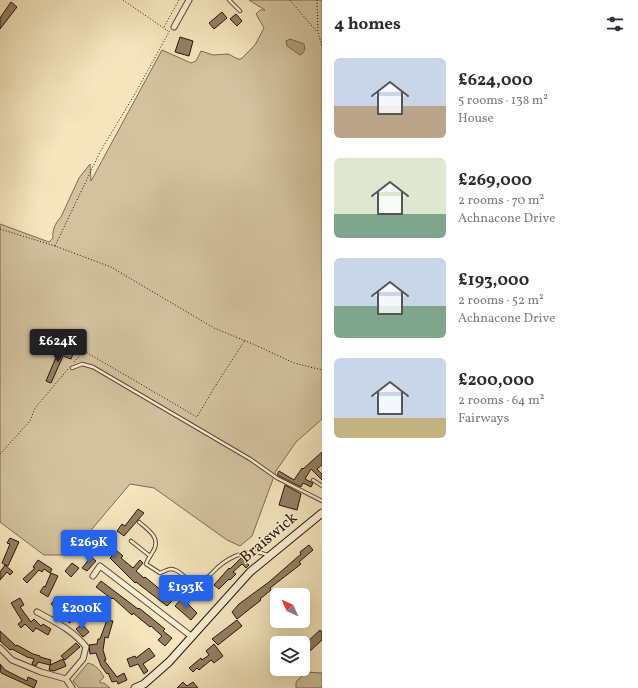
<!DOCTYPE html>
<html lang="en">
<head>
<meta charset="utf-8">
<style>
	:root { --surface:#fff; --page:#f7f7f7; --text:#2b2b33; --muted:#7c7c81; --accent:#2563eb }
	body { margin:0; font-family:Vollkorn,serif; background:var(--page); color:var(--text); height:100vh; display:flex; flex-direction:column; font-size:15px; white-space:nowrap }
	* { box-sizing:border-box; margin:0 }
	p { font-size:13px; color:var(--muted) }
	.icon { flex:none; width:22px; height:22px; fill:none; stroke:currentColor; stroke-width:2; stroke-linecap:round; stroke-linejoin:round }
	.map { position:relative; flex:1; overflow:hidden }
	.drawer { display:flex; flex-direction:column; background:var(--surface); width:316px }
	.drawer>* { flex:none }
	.needle { width:26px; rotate:314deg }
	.tools { position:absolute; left:270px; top:588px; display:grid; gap:8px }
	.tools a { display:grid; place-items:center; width:40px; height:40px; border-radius:6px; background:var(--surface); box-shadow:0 4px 16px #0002; font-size:20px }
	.price { position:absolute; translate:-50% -34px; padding:0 9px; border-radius:4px; background:var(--accent); color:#fff; font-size:13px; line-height:26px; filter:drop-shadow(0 1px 2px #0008) }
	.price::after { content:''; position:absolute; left:50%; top:24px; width:12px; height:9px; margin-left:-6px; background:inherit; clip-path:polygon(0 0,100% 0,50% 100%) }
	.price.selected { background:#222; color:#fff }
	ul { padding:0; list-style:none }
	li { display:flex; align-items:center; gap:12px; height:100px; padding:0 12px }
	li span { display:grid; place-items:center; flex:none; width:112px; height:80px; border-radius:6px; color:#555 }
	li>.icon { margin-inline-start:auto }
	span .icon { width:48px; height:48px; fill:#fffc; stroke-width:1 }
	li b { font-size:17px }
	h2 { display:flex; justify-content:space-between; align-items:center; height:48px; padding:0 12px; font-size:17px }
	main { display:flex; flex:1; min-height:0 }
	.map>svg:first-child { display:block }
	.green { fill:#d2c29e; stroke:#7e6a50 }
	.water { fill:#b09e7e; stroke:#7a664c }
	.building { fill:#948064; stroke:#2a1202 }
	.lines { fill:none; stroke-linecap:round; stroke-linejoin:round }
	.lane-casing { stroke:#5d4731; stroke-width:4.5 }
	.street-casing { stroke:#5d4731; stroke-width:7 }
	.secondary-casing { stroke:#2a1202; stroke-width:9 }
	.path { stroke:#2a1202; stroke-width:1; stroke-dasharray:1 2; stroke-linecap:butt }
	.lane { stroke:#f8efd5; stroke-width:2.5 }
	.street { stroke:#f8efd5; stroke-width:5 }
	.secondary { stroke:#f8efd5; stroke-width:7 }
	.labels { text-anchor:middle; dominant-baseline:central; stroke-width:3; stroke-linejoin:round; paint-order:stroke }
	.street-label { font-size:16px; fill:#2a1202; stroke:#f8efd5 }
</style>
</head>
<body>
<main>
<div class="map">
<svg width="322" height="688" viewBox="0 0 322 688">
	<rect width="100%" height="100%" fill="#f5e6be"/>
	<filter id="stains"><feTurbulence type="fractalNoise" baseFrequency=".005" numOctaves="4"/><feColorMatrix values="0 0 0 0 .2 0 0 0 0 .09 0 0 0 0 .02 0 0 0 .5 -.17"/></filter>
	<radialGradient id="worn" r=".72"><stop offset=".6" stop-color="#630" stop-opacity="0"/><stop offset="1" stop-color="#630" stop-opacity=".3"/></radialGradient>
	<path class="green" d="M 249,0 L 322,0 L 322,419 L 296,442 L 276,471 L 252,536 L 240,546 L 227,540 L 154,488 L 130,484 L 70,555 L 44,555 L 0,522 L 0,224 L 49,242 L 53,238 C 52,231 55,223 61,217 L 79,178 L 90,164 L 91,181 L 162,50 L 191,63 L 196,61 L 201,51 L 213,55 L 228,54 L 238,59 L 241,59 L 255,45 L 264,28 L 256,14 L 260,10 L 265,10 Z
		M 88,663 C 96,665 100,670 104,677 L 100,681 L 100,683 L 104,683 L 110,688 L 79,688 L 73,681 Z
		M 306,672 L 322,673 L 322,688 L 296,688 L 296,682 Z"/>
	<path class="water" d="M 290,39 L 304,44 L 305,49 L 303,53 L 300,55 L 287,46 L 286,41 Z"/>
	<path class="building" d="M 11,2 L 17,7 L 0,29 L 0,18 Z
		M 222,12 L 227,18 L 214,29 L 209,23 Z
		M 236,14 L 242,21 L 237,26 L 230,19 Z
		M 180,37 L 193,41 L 189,56 L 175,52 Z
		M 60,348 L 73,354 L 71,359 L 63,356 L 51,383 L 46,381 Z
		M 322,452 L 322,465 L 317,469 L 322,474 L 322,480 L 311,469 L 305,479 L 313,483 L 311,487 L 303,483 L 301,487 L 277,475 L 279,471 L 294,480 L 302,468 L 303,469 Z
		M 285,485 L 301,494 L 297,510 L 279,505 Z
		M 138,509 L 144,513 L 124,536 L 117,531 L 122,524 L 125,526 Z
		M 10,538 L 19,542 L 8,566 L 2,563 L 10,544 L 7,543 Z
		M 102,539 L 108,544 L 102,551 L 95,546 Z
		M 309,545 L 313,550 L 299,562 L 301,564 L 270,588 L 271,590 L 260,599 L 261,600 L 237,619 L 232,612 L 239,604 L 269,582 L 301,554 L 300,552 Z
		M 117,551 L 123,556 L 121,558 L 133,568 L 140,560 L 143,563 L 136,571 L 144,578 L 145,577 L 173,600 L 167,606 L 136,582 L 135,583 L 110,558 Z
		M 91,557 L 96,561 L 87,571 L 82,568 Z
		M 241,558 L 249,565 L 246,568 L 242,564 L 233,572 L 236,574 L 230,580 L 229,579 L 219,589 L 214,585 L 229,568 L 230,569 Z
		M 38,560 L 52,569 L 50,573 L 44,569 L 42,572 L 39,570 L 27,583 L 23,579 L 35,568 L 33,567 Z
		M 72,563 L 79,568 L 71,577 L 65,571 Z
		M 5,565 L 13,572 L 10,575 L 7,572 L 0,580 L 0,572 Z
		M 51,573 L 58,576 L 48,597 L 40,592 L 44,586 L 45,587 Z
		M 101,581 L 138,609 L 139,608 L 165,629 L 163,631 L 172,638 L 165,646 L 158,640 L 162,636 L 151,626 L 150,627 L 133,613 L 132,615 L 113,598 L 112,599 L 96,587 Z
		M 20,598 L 24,605 L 20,607 L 31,622 L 34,619 L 41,626 L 43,624 L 51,629 L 48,635 L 36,628 L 33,632 L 25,624 L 21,628 L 18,624 L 22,621 L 11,603 Z
		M 182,598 L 197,613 L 191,620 L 175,606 Z
		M 55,599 L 75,614 L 70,623 L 65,620 L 67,616 L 51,604 Z
		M 97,609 L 99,615 L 84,622 L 81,617 Z
		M 107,620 L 113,621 L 108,638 L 105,637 L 103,650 L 106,660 L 104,660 L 117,677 L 124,673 L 127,680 L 118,684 L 117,681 L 112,682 L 108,673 L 107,674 L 101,666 L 96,653 L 90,654 L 89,645 L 97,644 L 98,639 L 100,639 Z
		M 237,620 L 242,626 L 218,645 L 212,639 Z
		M 82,624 L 89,632 L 83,637 L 76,629 Z
		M 320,630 L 322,632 L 322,640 L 309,652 L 308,651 L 303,655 L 303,646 Z
		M 0,631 L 16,646 L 17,645 L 33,654 L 40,656 L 40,657 L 51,660 L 50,665 L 38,662 L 36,666 L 32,664 L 34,659 L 27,657 L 12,649 L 10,650 L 0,641 Z
		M 76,643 L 80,647 L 65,660 L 61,656 Z
		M 214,644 L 223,656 L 214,663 L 211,660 L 199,670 L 197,668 L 193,672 L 189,668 L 201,658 L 202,660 L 209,655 L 206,651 Z
		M 149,648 L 155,656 L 143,664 L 148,671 L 144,674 L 138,664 L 130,667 L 127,659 L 135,656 L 136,658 Z
		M 63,659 L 66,666 L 54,671 L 49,670 L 50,665 Z
		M 0,664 L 5,670 L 27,681 L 28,677 L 37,681 L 34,688 L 1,673 Z
		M 183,682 L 187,686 L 193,682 L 198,688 L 177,688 Z"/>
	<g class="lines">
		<defs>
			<path id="lane" d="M 229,0 L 240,11
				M 72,368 L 82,364 L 93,367 L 250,459 L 277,478 L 322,501
				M 313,480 L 322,486
				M 139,522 C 150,531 162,539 152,553 C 150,557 147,560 146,564 L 160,573 C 163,572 168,569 171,569 C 183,569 187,587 201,582 C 207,579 212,573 217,568 C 231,555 250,548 268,555
				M 131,541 L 150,556"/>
			<path id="street" d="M 174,27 L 189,0
				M 93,576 L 100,566 L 191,636
				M 37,612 C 55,622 73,630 86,647 L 83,659 L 66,679
				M 0,648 L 12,660 L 41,672 L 66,679 L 72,688"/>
			<path id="secondary" d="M 135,688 L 144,684 L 169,662 L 250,572 L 322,513"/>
		</defs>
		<use href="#lane" class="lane-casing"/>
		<use href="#street" class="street-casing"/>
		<use href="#secondary" class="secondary-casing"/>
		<path class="path" d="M 123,0 L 168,31
			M 290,0 L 317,32
			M 317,0 L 318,32 L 322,47
			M 164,27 L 179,0
			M 0,229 L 55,246 L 111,267 L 214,328 L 253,344 L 294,363 L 322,370
			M 55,246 L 100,152 L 136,92 L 170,30
			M 74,362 L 84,351 L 197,417 L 214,388 L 245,340
			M 0,454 L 30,421 L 35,408 L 68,369"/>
		<use href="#lane" class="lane"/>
		<use href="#street" class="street"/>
		<use href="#secondary" class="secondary"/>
	</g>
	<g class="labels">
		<g class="street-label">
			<text transform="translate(269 538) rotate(-40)">Braiswick</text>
		</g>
	</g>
	<rect width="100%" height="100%" filter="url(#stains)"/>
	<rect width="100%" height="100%" fill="url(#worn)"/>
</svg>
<div class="tools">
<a><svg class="needle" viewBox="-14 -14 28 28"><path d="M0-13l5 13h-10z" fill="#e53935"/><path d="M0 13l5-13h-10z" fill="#7c7c81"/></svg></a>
<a><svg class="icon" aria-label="layers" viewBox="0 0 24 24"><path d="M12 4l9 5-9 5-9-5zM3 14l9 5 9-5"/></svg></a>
</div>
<b class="price selected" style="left:58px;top:363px">£624K</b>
<b class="price" style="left:89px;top:564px">£269K</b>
<b class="price" style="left:186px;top:609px">£193K</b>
<b class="price" style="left:82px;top:630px">£200K</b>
</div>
<section class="drawer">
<h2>4 homes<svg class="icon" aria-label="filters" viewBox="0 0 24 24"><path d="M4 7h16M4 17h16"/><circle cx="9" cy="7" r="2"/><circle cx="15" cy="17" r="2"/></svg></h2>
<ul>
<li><span style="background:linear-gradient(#c9d6e8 60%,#b9a48a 0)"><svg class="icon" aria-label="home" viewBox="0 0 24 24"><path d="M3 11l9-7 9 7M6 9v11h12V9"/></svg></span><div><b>£624,000</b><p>5 rooms · 138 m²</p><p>House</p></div></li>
<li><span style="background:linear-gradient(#dfe7d0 70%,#7fa58c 0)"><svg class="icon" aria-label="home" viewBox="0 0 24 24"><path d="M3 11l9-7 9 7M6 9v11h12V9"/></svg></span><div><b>£269,000</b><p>2 rooms · 70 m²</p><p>Achnacone Drive</p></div></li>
<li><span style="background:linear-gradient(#c9d6e8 60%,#7fa58c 0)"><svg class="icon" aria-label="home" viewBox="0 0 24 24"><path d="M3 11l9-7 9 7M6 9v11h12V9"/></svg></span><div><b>£193,000</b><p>2 rooms · 52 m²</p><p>Achnacone Drive</p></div></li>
<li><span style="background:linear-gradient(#c9d6e8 75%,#c2b280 0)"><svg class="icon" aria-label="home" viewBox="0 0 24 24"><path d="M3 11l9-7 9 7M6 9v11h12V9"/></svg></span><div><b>£200,000</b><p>2 rooms · 64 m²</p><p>Fairways</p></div></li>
</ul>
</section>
</main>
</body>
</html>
